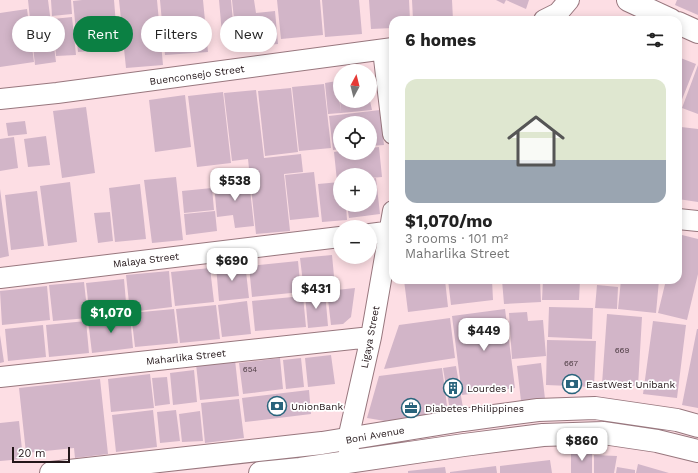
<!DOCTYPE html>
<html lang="en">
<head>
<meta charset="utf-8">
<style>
	:root { --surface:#fff; --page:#f2f2f2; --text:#222; --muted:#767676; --accent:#0b8043 }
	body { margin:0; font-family:"Work Sans",sans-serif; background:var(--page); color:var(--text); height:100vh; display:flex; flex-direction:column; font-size:15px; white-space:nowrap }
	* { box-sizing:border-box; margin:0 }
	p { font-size:13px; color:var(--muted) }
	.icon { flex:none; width:22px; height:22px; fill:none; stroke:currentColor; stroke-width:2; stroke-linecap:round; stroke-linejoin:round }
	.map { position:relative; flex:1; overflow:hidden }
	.side { position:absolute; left:389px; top:16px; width:293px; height:268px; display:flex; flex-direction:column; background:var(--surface); border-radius:12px; box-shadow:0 2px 10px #0003 }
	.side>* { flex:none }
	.guide { position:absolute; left:12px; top:16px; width:317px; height:36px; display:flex; gap:8px }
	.needle { width:26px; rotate:7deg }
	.buttons { position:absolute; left:333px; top:64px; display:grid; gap:8px }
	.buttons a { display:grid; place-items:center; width:44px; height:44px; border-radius:50%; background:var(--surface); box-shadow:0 2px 10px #0003; font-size:20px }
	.scale { position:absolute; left:12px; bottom:10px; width:58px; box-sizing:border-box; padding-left:4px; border:2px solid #231619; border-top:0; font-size:11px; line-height:14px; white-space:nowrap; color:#231619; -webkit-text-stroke:3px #fff; paint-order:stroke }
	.price { position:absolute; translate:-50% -34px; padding:0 9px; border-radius:8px; background:#fff; color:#222; font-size:13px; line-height:26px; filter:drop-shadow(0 1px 2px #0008) }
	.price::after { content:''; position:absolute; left:50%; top:24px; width:12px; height:9px; margin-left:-6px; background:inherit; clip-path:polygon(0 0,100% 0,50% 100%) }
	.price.current { background:var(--accent); color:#fff }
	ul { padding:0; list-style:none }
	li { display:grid; align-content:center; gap:8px; height:212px; padding:0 16px }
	li span { display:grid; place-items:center; height:124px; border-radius:12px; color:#555 }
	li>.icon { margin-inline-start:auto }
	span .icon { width:72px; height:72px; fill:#fffc; stroke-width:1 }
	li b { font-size:17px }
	h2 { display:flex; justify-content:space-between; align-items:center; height:48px; padding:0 16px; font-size:17px }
	.chip { padding:0 14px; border-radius:18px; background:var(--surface); box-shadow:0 2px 10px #0003; font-size:14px; line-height:36px }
	.chip.current { background:var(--accent); color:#fff }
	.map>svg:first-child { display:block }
	.building { fill:#d2b5c8 }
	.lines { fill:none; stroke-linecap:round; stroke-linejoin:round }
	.minor-casing { stroke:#98777e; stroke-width:22 }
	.tertiary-casing { stroke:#98777e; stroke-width:24 }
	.secondary-casing { stroke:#98777e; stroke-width:24 }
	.minor { stroke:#fff; stroke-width:20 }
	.tertiary { stroke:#fff; stroke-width:22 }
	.secondary { stroke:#fff; stroke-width:22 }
	.labels { text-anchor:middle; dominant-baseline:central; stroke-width:3.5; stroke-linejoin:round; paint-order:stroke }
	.number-label { font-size:8px; fill:#4f3e45 }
	.street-label { font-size:10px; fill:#231619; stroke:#fff }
	.poi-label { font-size:10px; fill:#231619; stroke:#fff; text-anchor:start }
</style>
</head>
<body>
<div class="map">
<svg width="698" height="473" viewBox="0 0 698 473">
	<rect width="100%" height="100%" fill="#fddee4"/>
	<path class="building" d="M 28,0 L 48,0 L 56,62 L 35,65 Z
		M 51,0 L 71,0 L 72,14 L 52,16 Z
		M 82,0 L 114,0 L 118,49 L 78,52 L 73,1 Z
		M 119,0 L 157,0 L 163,65 L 126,68 Z
		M 160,0 L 203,0 L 208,52 L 165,55 Z
		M 219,0 L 231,0 L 234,32 L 222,34 Z
		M 232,0 L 254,0 L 256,13 L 275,11 L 278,44 L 237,48 Z
		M 277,0 L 320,0 L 323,35 L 281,39 Z
		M 322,0 L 359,0 L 362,34 L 325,37 Z
		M 369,0 L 409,0 L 410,20 L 393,20 L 393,28 L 371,29 Z
		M 412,0 L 452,0 L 453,20 L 413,20 Z
		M 496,0 L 529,0 L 526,9 L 506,0 L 504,4 Z
		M 677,0 L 698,0 L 698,15 L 675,5 Z
		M 27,9 L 34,62 L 0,67 L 0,13 Z
		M 72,17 L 76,55 L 56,56 L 53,19 Z
		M 678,57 L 696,64 L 679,107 L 678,107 Z
		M 698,65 L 698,114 L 682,108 Z
		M 338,79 L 340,79 L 340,90 L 339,90 Z
		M 337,81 L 341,113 L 328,114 L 325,83 Z
		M 324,84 L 331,148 L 299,151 L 292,87 Z
		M 291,88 L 298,152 L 265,156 L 258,91 Z
		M 256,90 L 264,158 L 301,154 L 303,172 L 284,174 L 290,231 L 256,234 L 248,159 L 232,161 L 224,93 Z
		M 223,92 L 231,163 L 197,167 L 188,96 Z
		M 185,95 L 191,147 L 155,152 L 149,100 Z
		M 340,101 L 370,101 L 372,110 L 341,113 Z
		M 86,107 L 95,173 L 62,178 L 53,111 Z
		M 380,110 L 384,145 L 370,146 L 370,123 L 340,123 L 340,149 L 333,150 L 329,116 Z
		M 25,121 L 27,134 L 8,136 L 6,123 Z
		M 681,127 L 698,129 L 698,202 L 678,199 L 678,152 Z
		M 46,136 L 50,165 L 28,167 L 24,139 Z
		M 14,137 L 18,168 L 0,171 L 0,139 Z
		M 379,147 L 382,177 L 370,178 L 370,175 L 340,175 L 340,181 L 337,181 L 334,152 L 340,151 L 340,153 L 370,153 L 370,148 Z
		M 314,172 L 319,217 L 290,220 L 285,175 Z
		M 176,177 L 183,240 L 152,243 L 144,180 Z
		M 376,178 L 380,214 L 349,218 L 347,205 L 370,205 L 370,179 Z
		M 249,180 L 254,226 L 235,228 L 233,215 L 217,217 L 214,184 Z
		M 70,182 L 77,242 L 48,246 L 40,186 Z
		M 340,182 L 340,205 L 346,205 L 347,220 L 322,222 L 318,184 Z
		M 140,184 L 146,239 L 115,242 L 109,188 Z
		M 212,188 L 214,210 L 184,213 L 182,191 Z
		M 0,189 L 9,256 L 0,258 Z
		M 37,191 L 44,246 L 11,250 L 5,195 Z
		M 215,211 L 217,231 L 186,235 L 184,214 Z
		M 110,212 L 113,241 L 98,243 L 94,213 Z
		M 678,234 L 698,239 L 698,274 L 687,320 L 658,313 L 666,280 L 678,280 Z
		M 332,255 L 335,287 L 304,291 L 300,258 Z
		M 298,261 L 301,292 L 252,297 L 249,266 Z
		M 245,263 L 249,298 L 219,301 L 216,266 Z
		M 210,268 L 214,302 L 175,306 L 171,272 Z
		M 169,271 L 172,307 L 130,312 L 126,275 Z
		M 124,279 L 127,314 L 90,318 L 86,283 Z
		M 404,280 L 445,280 L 448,307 L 408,312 Z
		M 448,280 L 492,280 L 493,300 L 451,305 Z
		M 502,280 L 540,280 L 541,302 L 504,304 Z
		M 543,280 L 580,280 L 579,300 L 542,300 Z
		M 621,280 L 659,280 L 656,313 L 618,309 Z
		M 84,282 L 88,318 L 53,321 L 49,285 Z
		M 597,285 L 618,287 L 617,309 L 595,308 Z
		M 47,286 L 50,320 L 2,325 L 0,291 Z
		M 355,288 L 351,317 L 343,324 L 331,325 L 327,291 Z
		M 325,292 L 328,326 L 308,328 L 305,294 Z
		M 303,296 L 306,327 L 255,331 L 252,301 Z
		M 247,301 L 251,334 L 222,337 L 218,305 Z
		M 216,305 L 220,339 L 180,343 L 176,309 Z
		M 549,307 L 593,308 L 592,339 L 548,337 Z
		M 174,309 L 178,343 L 135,347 L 131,313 Z
		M 505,309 L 515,388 L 462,395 L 452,316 Z
		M 527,312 L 528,321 L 543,320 L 546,356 L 512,359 L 509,313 Z
		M 607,314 L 642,317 L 638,386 L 602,384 Z
		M 130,316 L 133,348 L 92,353 L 88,320 Z
		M 450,318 L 455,358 L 384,369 L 399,325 Z
		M 86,321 L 89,353 L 49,357 L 46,325 Z
		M 653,321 L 686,325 L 677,398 L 643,394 Z
		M 43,325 L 46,357 L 8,361 L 5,329 Z
		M 697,329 L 698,329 L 698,408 L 682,405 Z
		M 0,335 L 4,362 L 0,363 Z
		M 547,340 L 596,341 L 594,387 L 546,385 Z
		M 331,355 L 335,384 L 308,387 L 305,358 Z
		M 280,358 L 283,389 L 243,394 L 239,363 Z
		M 301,358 L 304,387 L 286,389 L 283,360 Z
		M 235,360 L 239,396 L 200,400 L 196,364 Z
		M 541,363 L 545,399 L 521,401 L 517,366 Z
		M 456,366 L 463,408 L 450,411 L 443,368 Z
		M 442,368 L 448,413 L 385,421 L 367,418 L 379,376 Z
		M 194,370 L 197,402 L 173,405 L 170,373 Z
		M 150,374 L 154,408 L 111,412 L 108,379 Z
		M 167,377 L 170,404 L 155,406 L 152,378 Z
		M 100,379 L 108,454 L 75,458 L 74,448 L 26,453 L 19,388 Z
		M 309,390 L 311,414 L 245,422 L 242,398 Z
		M 239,399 L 244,438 L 205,443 L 201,403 Z
		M 153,410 L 157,447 L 116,452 L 112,415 Z
		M 176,410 L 180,441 L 160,443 L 157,412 Z
		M 200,411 L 203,441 L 182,442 L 179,414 Z
		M 19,421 L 23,459 L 0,461 L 0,423 Z
		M 571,452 L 592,452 L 592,473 L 571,473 Z
		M 594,455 L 617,456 L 614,473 L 594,473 Z
		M 550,460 L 552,473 L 500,473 L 500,466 Z
		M 638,464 L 669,473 L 636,473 Z
		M 496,466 L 497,473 L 450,473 L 450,472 Z
		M 445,467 L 446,473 L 408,473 L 408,471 Z
		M 617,467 L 635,470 L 635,473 L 616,473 Z"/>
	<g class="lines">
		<defs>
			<path id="minor" d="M 544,20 L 558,13 L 569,0
				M 383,50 L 393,134
				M 0,99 L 57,93 L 393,48
				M 678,219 L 698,221
				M 370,234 L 393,231
				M 0,278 L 340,237
				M 0,377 L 371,337
				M 350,462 L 348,439 L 371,337 L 393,211"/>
			<path id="tertiary" d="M 628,0 L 671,20
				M 678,23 L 698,32"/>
			<path id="secondary" d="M 51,473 L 322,443 L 463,420 L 538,410 L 595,408 L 677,420 L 698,426
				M 260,473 L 300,469 L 464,445 L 543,435 L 603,433 L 657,441 L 698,451"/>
		</defs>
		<use href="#minor" class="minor-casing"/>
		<use href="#tertiary" class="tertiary-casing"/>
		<use href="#secondary" class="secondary-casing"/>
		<use href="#minor" class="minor"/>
		<use href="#tertiary" class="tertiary"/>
		<use href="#secondary" class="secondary"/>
	</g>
	<defs>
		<symbol id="bank-ring" viewBox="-11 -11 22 22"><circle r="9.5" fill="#fff" stroke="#29647c" stroke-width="1.5"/><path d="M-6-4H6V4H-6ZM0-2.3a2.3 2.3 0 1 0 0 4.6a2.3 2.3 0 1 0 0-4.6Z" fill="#29647c"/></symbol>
		<symbol id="building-ring" viewBox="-11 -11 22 22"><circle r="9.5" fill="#fff" stroke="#29647c" stroke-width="1.5"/><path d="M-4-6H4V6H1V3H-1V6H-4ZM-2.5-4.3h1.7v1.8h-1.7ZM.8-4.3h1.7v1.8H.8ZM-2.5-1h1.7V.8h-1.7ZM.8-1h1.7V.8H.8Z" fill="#29647c"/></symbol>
		<symbol id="office-ring" viewBox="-11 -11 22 22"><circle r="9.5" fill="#fff" stroke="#29647c" stroke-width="1.5"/><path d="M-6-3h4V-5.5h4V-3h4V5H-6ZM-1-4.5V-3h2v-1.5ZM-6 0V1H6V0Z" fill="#29647c"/></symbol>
	</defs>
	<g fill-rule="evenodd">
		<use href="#bank-ring" x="561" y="373" width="22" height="22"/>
		<use href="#building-ring" x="442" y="377" width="22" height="22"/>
		<use href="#bank-ring" x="266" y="395" width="22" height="22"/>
		<use href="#office-ring" x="400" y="397" width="22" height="22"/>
	</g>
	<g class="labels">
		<g class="number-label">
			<text x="622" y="350">669</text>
			<text x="571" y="363">667</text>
			<text x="250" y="369">654</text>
		</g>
		<g class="street-label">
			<text transform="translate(197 75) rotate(-8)">Buenconsejo Street</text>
			<text transform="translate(146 260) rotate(-7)">Malaya Street</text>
			<text transform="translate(370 337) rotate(-79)">Ligaya Street</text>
			<text transform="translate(186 357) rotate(-6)">Maharlika Street</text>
			<text transform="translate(375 435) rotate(-10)">Boni Avenue</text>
		</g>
		<g class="poi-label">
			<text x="586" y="384">EastWest Unibank</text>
			<text x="467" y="388">Lourdes I</text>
			<text x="291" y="406">UnionBank</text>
			<text x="425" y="408">Diabetes Philippines</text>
		</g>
	</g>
</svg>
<div class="buttons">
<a><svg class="needle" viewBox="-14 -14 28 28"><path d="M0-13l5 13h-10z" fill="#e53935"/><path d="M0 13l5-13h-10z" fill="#767676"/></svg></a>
<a><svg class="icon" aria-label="locate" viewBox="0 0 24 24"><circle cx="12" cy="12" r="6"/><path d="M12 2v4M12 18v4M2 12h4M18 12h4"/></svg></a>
<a>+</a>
<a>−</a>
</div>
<div class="scale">20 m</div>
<b class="price" style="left:235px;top:202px">$538</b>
<b class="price" style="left:232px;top:282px">$690</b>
<b class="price" style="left:316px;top:310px">$431</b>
<b class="price current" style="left:111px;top:334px">$1,070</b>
<b class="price" style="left:484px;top:352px">$449</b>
<b class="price" style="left:582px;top:462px">$860</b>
<div class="guide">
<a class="chip">Buy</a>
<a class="chip current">Rent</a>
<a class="chip">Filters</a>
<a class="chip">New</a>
</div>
<section class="side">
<h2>6 homes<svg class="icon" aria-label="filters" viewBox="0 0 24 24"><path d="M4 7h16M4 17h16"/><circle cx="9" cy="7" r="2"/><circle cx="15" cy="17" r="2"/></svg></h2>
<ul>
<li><span style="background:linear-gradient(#dfe7d0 65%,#9aa5b1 0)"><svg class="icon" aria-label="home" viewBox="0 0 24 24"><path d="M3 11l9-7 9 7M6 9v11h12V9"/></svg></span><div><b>$1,070/mo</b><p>3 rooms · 101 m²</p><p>Maharlika Street</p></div></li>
</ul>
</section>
</div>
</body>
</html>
